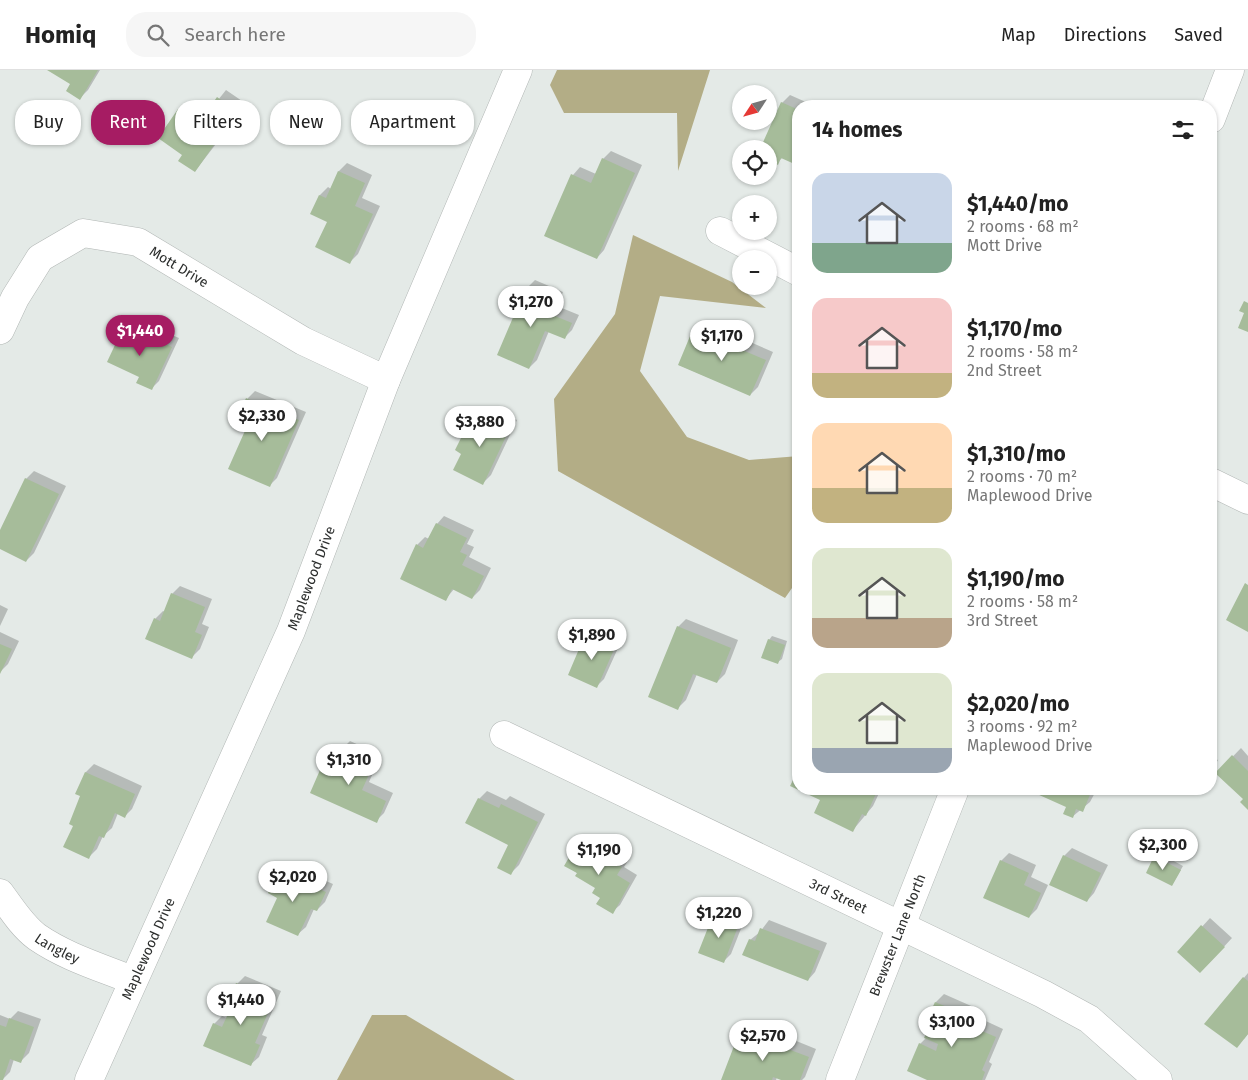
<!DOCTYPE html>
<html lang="en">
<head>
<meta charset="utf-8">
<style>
	:root { --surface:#fff; --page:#f6f6f6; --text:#222; --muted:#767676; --line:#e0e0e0; --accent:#a61c63 }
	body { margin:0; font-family:"Fira Sans",sans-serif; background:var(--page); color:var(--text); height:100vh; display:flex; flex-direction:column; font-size:19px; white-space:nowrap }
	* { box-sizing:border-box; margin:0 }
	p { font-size:16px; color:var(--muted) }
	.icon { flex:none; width:28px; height:28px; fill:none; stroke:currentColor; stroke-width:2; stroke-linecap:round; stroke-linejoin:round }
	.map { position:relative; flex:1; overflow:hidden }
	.panel { position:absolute; left:792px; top:30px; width:425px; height:695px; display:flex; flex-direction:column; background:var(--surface); border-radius:20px; box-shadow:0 1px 4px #0004 }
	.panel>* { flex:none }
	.top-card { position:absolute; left:15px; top:30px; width:475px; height:45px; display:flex; gap:10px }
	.needle { width:32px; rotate:234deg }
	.controls { position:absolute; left:732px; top:15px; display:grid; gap:10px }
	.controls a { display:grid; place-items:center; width:45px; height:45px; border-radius:50%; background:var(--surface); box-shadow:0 1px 4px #0004; font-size:25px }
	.price { position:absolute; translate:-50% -42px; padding:0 11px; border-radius:18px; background:#fff; color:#222; font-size:16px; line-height:32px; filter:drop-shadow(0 1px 2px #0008) }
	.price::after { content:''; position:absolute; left:50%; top:30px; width:15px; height:11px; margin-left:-8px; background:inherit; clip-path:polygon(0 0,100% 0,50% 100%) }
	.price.on { background:var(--accent); color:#fff }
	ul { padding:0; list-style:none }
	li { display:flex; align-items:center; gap:15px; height:125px; padding:0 20px }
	li span { display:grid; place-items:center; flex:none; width:140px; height:100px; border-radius:15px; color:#555 }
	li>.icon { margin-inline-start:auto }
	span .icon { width:60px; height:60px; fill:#fffc; stroke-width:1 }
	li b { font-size:21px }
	h2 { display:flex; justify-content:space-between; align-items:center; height:60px; padding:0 20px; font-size:21px }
	.chip { padding:0 18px; border-radius:20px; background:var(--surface); box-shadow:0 1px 4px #0004; font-size:18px; line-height:45px }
	.chip.on { background:var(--accent); color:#fff }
	header { display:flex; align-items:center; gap:30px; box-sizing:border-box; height:70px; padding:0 25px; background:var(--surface); border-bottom:1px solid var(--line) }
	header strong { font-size:24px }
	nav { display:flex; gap:28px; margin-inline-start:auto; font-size:18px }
	.search { width:350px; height:45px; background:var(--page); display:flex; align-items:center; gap:12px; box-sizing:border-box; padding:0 18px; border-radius:20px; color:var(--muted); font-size:19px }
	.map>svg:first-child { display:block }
	.forest { fill:#b3ad86 }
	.shadow { fill:#0003 }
	.building { fill:#a6bc9a }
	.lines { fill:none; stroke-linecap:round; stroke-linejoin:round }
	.street-casing { stroke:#b2b7b5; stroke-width:29 }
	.street { stroke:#fff; stroke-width:28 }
	.labels { text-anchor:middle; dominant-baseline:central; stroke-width:4; stroke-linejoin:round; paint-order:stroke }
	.street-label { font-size:14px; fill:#2c2e2d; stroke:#e4eae7 }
</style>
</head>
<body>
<header>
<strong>Homiq</strong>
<div class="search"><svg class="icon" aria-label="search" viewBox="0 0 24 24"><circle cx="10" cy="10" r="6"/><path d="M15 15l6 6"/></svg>Search here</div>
<nav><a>Map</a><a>Directions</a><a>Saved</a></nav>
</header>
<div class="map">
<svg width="1248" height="1010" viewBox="0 0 1248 1010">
	<rect width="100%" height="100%" fill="#e4eae7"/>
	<path class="forest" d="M 557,0 L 710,0 L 678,101 L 677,43 L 564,43 L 550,15 Z
		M 633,165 L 732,212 L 766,238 L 660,226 L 640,301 L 687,367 L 749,390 L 799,386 L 799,508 L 785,528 L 558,401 L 554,329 L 615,244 Z
		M 372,945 L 406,945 L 515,1010 L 337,1010 Z"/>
	<path class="shadow" d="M 49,0 L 100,0 L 88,20 L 80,28 L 72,14 Z
		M 226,20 L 245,33 L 239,41 L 249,47 L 231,70 L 223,65 L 195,101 L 184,85 L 160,68 L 187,32 L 206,45 Z
		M 790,25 L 815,36 L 799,36 L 799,95 L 783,87 L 777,93 L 769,89 L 769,79 L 782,33 Z
		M 611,81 L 642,95 L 604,180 L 597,188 L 573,105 L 580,97 L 596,104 L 603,89 Z
		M 347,93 L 372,105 L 362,128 L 380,136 L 358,184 L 350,192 L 328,151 L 312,144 L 320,125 L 328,117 L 331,119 L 339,101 Z
		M 535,210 L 563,222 L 557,236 L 579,245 L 572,260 L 564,268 L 549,261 L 537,290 L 529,298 L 527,218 Z
		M 702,251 L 773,282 L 758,317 L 750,325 L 679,295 L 694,259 Z
		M 131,252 L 151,262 L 155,258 L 179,268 L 159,311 L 151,319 L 141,306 L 109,292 L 123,260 Z
		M 255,321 L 306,342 L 277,408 L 269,416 L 249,353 L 239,349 L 248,328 Z
		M 488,336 L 517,350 L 491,405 L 483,413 L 463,383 L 469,355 Z
		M 34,401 L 66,416 L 34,483 L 26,491 L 0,478 L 0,462 L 26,409 Z
		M 444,446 L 474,460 L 467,474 L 474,477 L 469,487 L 491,498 L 480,520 L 472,528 L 454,519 L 445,530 L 417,475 L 425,467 L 429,469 L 437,454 Z
		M 180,516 L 212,529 L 202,554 L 209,557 L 200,579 L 192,587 L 155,549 L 163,541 L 165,542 L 172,524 Z
		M 0,535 L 8,539 L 0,556 Z
		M 686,549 L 738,570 L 725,604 L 717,612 L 697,604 L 686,630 L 678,638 L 678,557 Z
		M 598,559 L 603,562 L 606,559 L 623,567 L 604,609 L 596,617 L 569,604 L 584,572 Z
		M 0,562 L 19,571 L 8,594 L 0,602 Z
		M 772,566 L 787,571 L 782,589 L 778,592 L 769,570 Z
		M 350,671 L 381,685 L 369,712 L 393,723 L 384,743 L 376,751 L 321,701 L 329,693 L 335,696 L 342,679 Z
		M 1241,678 L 1248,686 L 1248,739 L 1245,729 L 1217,703 Z
		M 1211,687 L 1218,690 L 1211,702 Z
		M 94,694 L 142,716 L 132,739 L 125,746 L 118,743 L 112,758 L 103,766 L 97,779 L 89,787 L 74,755 L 82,726 L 77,723 L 86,702 Z
		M 799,719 L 881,719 L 873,736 L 853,760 L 822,730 Z
		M 1040,719 L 1097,719 L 1090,732 L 1072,747 L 1068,736 L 1038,724 Z
		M 487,721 L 506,730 L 510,726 L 545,744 L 519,795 L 511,803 L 510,774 L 479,729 Z
		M 587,765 L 629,789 L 624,797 L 637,805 L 620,835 L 612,842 L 596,817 L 566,795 L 579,773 Z
		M 1072,778 L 1108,795 L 1094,823 L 1087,831 L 1064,786 Z
		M 1009,783 L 1036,795 L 1031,807 L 1048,815 L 1037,839 L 1029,847 L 1001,791 Z
		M 1159,783 L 1183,796 L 1172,815 L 1155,787 Z
		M 287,794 L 333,814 L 325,832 L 317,840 L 314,839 L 306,857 L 298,864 L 279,827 L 279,802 Z
		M 722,837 L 746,846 L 731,884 L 723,892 L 714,845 Z
		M 1210,848 L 1232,868 L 1208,894 L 1179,882 Z
		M 769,850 L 827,873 L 815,902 L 808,910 L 750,870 L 760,862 Z
		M 1248,903 L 1248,964 L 1244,969 L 1205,954 Z
		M 245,906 L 281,921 L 262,965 L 267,967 L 259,987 L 251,994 L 205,976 L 214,954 L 222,946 L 227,948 L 237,914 Z
		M 944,924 L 978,939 L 975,946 L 1003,959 L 989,992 L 992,994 L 985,1010 L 930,1010 L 920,974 L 926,968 L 931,956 L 926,954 L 936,932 Z
		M 18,941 L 41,949 L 29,983 L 21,991 L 14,989 L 10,1002 L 2,1010 L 0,1009 L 0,945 L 10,949 Z
		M 748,956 L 785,971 L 789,968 L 816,979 L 805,1007 L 802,1010 L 785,1010 L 777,1007 L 776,1010 L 722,1010 L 740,964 Z"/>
	<path class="building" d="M 47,0 L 98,0 L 80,30 L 66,21 L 70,14 Z
		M 217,27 L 238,42 L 233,49 L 242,56 L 231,72 L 221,65 L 195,102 L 178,91 L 182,85 L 158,68 L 178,39 L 199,53 Z
		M 781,32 L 799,40 L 799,96 L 781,88 L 778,95 L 769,90 L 769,79 L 760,79 Z
		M 602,88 L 635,103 L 597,189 L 544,166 L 571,104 L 591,113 Z
		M 338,101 L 365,113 L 355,136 L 373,144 L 350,194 L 315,177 L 327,152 L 310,144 L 319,125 L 326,128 Z
		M 526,217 L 556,230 L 550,244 L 572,253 L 565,269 L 545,261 L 529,299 L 497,285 Z
		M 1244,231 L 1248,233 L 1248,262 L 1238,258 L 1244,243 L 1239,241 Z
		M 693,259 L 766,290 L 750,326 L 678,295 Z
		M 122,260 L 144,270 L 146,265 L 172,277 L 152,320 L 136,313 L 139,307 L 107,292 Z
		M 246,328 L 299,350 L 270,417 L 228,399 L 248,354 L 237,349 Z
		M 479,343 L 510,358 L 483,415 L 453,400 L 461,384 L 455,380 L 468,354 L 472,356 Z
		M 25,408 L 59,424 L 26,492 L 0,479 L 0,460 Z
		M 436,453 L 467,468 L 460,482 L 467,485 L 462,495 L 484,506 L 472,529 L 452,519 L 446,531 L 400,509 L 416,474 L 423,478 Z
		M 1245,513 L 1248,515 L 1248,562 L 1226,550 Z
		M 171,523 L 205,537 L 195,562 L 202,565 L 192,589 L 145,569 L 154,548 L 160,551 Z
		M 677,556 L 731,578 L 717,613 L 693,604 L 678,640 L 648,627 Z
		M 589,566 L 596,570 L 597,566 L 616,575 L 597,618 L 568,605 L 582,572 L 586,573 Z
		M 768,569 L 785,575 L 778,594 L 761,588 Z
		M 0,574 L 12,579 L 0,604 Z
		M 341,678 L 374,693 L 362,720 L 386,731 L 377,753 L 310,723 L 320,700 L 329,704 Z
		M 1232,685 L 1248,701 L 1248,740 L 1240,732 L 1243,729 L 1215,703 Z
		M 799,698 L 799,719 L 878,719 L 866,746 L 862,744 L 853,762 L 814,743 L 820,730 L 790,716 Z
		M 85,702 L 135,724 L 125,748 L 115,743 L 104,768 L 99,766 L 89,789 L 63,777 L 73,756 L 69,754 L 80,726 L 75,724 Z
		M 1039,719 L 1097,719 L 1095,723 L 1091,722 L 1083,742 L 1076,739 L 1073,748 L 1063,744 L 1066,737 L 1037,724 Z
		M 478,728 L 499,738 L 501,734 L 538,752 L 511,805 L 497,798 L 508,775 L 465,753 Z
		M 578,772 L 622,797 L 617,805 L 630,813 L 613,844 L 596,834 L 600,828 L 592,823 L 595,818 L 575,806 L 577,803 L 564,796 Z
		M 1063,785 L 1101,803 L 1087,832 L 1049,815 Z
		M 1154,786 L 1181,800 L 1172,816 L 1146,803 Z
		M 1000,790 L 1029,803 L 1024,815 L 1041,823 L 1029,848 L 983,828 Z
		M 278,801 L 326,822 L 317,841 L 311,839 L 298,866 L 266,852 L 277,828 L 268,823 Z
		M 713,845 L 739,854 L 724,893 L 698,883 Z
		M 1201,855 L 1225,877 L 1200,903 L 1177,882 Z
		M 760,858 L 820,881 L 808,911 L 742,885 L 749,869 L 755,871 Z
		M 1243,907 L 1248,911 L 1248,964 L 1237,978 L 1204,954 Z
		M 236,913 L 274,929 L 255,973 L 260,975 L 251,996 L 203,976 L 213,953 L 222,957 L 231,937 L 227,935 Z
		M 935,932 L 971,947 L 968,955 L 996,967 L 982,1000 L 985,1002 L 982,1010 L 927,1010 L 907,1001 L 919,973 L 936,981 L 938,974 L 924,968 L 929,957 L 924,955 Z
		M 9,948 L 34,957 L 21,993 L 10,989 L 3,1010 L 0,1010 L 0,955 L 6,957 Z
		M 739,963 L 777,978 L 780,976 L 809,987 L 800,1010 L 781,1010 L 773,1007 L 772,1010 L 721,1010 Z"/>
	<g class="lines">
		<defs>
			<g id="street">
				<path d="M 1211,49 L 1230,0"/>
				<path d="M 720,161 L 799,202"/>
				<path id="s1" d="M 0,260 L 15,228 L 40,188 L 83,163 L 138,172 L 303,271 L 386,310"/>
				<path d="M 1211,412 L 1248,430"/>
				<path id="s2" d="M 504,665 L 1043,924 L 1089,949 L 1158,1010"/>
				<path id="s3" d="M 0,823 C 11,838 22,856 37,867 C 66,887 100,897 132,910"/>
				<path id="s4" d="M 89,1010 L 291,561 L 386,310 L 518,0"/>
				<path id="s5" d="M 840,1010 L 955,719"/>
			</g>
		</defs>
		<use href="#street" class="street-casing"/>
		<use href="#street" class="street"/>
	</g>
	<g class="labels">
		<g class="street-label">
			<text stroke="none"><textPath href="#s1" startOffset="236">Mott Drive</textPath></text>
			<text stroke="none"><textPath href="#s4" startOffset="549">Maplewood Drive</textPath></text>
			<text stroke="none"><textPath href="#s2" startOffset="371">3rd Street</textPath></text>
			<text stroke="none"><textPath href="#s5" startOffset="156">Brewster Lane North</textPath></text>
			<text stroke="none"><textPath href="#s3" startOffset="81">Langley</textPath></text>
			<text stroke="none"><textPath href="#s4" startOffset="144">Maplewood Drive</textPath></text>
		</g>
	</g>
</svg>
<div class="controls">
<a><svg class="needle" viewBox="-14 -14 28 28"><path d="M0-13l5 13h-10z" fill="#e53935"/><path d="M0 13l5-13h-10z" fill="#767676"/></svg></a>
<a><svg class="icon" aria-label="locate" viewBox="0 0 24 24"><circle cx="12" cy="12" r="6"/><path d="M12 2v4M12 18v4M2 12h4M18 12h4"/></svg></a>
<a>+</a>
<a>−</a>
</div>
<b class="price" style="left:531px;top:258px">$1,270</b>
<b class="price on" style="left:140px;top:287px">$1,440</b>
<b class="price" style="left:722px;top:292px">$1,170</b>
<b class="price" style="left:262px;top:372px">$2,330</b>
<b class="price" style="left:480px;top:378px">$3,880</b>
<b class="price" style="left:592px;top:591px">$1,890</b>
<b class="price" style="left:349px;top:716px">$1,310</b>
<b class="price" style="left:1163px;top:801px">$2,300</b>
<b class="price" style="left:599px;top:806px">$1,190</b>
<b class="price" style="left:293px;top:833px">$2,020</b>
<b class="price" style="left:719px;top:869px">$1,220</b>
<b class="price" style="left:241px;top:956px">$1,440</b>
<b class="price" style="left:952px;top:978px">$3,100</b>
<b class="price" style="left:763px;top:992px">$2,570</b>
<div class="top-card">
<a class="chip">Buy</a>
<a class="chip on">Rent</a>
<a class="chip">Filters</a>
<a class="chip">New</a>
<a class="chip">Apartment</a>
</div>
<section class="panel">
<h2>14 homes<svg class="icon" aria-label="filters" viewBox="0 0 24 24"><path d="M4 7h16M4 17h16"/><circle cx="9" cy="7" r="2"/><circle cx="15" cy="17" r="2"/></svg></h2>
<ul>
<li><span style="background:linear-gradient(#c9d6e8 70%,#7fa58c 0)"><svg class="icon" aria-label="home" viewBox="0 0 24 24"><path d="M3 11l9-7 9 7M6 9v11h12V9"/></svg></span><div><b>$1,440/mo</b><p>2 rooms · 68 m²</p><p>Mott Drive</p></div></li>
<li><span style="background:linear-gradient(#f6c9c9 75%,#c2b280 0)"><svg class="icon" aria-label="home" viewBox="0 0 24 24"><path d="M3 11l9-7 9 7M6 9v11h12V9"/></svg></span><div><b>$1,170/mo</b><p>2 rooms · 58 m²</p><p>2nd Street</p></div></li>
<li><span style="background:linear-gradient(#ffd9b3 65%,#c2b280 0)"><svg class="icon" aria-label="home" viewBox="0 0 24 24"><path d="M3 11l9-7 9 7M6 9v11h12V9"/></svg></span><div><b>$1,310/mo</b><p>2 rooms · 70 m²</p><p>Maplewood Drive</p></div></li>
<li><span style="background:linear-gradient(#dfe7d0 70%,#b9a48a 0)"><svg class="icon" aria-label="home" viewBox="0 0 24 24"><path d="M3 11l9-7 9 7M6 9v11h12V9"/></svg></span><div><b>$1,190/mo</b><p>2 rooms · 58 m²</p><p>3rd Street</p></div></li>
<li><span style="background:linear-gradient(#dfe7d0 75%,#9aa5b1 0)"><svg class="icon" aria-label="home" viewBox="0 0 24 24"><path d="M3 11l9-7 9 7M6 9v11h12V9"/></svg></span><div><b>$2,020/mo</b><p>3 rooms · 92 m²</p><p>Maplewood Drive</p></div></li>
</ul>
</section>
</div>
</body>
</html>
